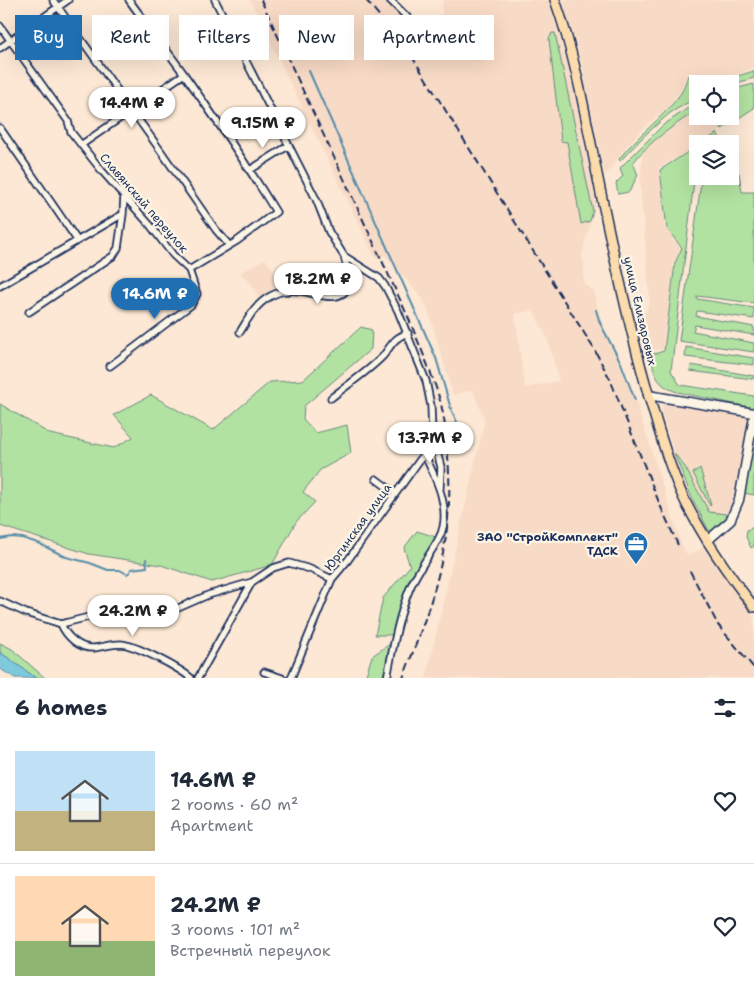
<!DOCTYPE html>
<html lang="en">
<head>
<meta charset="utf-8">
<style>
	:root { --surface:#fff; --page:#f6f6f7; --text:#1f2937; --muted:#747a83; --line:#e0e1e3; --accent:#1f6fb2 }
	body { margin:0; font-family:"Shantell Sans",sans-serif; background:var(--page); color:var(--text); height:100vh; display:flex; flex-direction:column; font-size:19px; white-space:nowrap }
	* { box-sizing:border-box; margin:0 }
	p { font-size:16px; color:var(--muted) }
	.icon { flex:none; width:28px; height:28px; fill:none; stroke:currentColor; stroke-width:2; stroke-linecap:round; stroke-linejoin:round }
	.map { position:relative; height:678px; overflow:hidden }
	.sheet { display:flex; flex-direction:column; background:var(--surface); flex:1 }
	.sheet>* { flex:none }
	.guide { position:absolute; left:15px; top:15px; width:500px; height:45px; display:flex; gap:10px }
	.controls { position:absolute; left:689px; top:75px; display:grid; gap:10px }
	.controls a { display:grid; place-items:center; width:50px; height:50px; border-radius:0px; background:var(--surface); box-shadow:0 5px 20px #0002; font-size:25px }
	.price { position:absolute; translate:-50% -42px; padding:0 11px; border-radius:18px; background:#fff; color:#222; font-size:16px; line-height:32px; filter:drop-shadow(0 1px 2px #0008) }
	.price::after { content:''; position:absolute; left:50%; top:30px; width:15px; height:11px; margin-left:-8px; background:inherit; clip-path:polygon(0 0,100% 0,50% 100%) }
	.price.selected { background:var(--accent); color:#fff }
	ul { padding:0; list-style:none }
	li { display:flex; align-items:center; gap:15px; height:125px; padding:0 15px }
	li+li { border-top:1px solid var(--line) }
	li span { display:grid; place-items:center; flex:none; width:140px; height:100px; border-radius:0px; color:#555 }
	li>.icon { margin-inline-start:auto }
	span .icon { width:60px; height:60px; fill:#fffc; stroke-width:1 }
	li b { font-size:21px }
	h2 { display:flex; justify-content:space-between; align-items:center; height:60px; padding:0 15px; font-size:21px }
	.pill { padding:0 18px; border-radius:0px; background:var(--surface); box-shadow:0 5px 20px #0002; font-size:18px; line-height:45px }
	.pill.selected { background:var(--accent); color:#fff }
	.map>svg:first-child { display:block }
	.built { fill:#f8dbc6; fill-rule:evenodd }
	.green { fill:#b2e2a1; stroke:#668880 }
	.water { fill:#7dcadc; stroke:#568caa }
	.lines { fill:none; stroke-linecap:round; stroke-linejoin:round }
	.stream { stroke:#568caa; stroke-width:2 }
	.minor-casing { stroke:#1b2f5e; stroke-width:9 }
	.tertiary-casing { stroke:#1b2f5e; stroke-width:11 }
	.primary-casing { stroke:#1b2f5e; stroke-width:12 }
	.minor { stroke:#fcf5e5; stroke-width:5.5 }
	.tertiary { stroke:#fcf5e5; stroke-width:8 }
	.primary { stroke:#fcdcac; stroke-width:9 }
	.rail { stroke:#1b2f5e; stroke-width:2; stroke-dasharray:8 4; stroke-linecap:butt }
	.labels { text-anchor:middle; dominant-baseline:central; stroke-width:4.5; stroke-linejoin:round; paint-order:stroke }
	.street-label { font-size:12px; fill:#1b2f5e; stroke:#fcf5e5 }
	.poi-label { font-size:12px; font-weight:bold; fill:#1b2f5e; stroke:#fcf5e5; text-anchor:end }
</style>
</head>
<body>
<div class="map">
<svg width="754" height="678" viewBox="0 0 754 678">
	<rect width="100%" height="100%" fill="#fce8d4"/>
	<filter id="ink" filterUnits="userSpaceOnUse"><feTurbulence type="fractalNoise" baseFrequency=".02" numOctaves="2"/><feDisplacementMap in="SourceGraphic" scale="10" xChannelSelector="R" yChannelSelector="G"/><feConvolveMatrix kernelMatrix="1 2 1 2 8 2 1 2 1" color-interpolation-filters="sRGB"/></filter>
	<g filter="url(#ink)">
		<path class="built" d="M 250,0 L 385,0 L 409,26 L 431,38 L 442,39 L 442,6 L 444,0 L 548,0 L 556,24 L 573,90 L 596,204 L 585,241 L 582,258 L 584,262 L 584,284 L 594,291 L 598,310 L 608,340 L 635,399 L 681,543 L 688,556 L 703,548 L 754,618 L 754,678 L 426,678 L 485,419 L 472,390 L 453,395 L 431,319 L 423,299 L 385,255 L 376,259 ZM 533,310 L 548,340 L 559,381 L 525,388 L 515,314 Z
			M 562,0 L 754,0 L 754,69 L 724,78 L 687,73 L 681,89 L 665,111 L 649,123 L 625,148 L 605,176 L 580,56 Z
			M 697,109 L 698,116 L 715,116 L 722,129 L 659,168 L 666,230 L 682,248 L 674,263 L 664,349 L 652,350 L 643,318 L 650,301 L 640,185 L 643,150 L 659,131 Z
			M 265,259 L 273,269 L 277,279 L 276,285 L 269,294 L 260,301 L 252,284 L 240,273 Z
			M 669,401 L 747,415 L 750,420 L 736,499 L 728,518 L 709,531 L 692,498 L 674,453 L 661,411 L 663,404 Z"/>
		<path class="green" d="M 552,33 L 555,33 L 593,211 L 590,221 L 581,224 L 567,142 L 561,141 L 549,39 Z
			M 754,71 L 754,78 L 730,85 L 730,84 L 698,84 L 697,97 L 670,113 L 645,135 L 620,161 L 619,159 C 637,135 664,118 681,93 C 684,88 686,81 688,75 L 724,80 Z
			M 754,84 L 754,108 L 722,129 L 715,116 L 730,116 L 730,90 Z
			M 697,102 L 697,110 C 674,126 650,140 633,163 L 638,175 L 629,192 L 618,194 L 616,183 L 623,176 L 620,168 L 662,126 Z
			M 717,133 L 720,138 L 716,144 L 701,144 Z
			M 697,146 L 697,169 L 695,173 L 671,371 L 680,385 L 754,396 L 754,408 L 677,392 C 655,384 656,376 650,355 L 664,351 L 675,263 L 682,248 L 667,229 L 660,170 Z
			M 730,163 L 739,173 L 742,192 L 754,192 L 754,303 L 697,296 L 697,299 L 754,308 L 754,319 L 697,311 L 696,316 L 754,327 L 754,335 L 695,325 L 693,331 L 754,343 L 754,352 L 679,341 L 702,176 L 730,176 Z
			M 361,327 L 372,330 L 371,349 L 304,406 L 303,419 L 316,433 L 347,425 L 351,453 L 320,470 L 303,492 L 315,502 L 296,522 L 272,565 L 212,582 L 161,565 L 89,554 L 0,526 L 0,404 L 50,434 L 114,448 L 133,437 L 114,415 L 151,395 L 213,430 L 270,382 L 303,380 Z
			M 686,347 L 754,358 L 754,365 L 685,357 Z
			M 691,365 L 754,376 L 753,379 L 690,371 Z
			M 754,435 L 754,495 L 744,493 Z
			M 674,453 L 685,467 L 709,512 L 726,514 L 728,518 L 714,532 L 709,531 L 692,498 Z
			M 700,468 L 711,505 L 710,506 L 693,473 Z
			M 754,527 L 754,546 L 751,548 L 746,537 L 747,530 Z
			M 417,531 L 436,537 L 405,590 L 394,635 L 375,635 L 383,598 L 410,566 L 404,548 Z
			M 0,643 L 12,649 L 45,678 L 36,678 L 0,652 Z
			M 390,644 L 383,678 L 365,678 L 372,656 Z"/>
		<path class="water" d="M 0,652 L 4,655 L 36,678 L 15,678 L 0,669 Z"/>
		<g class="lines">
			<path class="stream" d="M 309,71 L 436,358 L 451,409 L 462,433
				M 596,310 L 600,323 L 621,363 L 635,400
				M 0,539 L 12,537 L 22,538 L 38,543 L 66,557 L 90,563 L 108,570 L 120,570 L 127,574 L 130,572 L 131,569 L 147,567 L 146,559"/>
			<defs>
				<path id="minor" d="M 53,0 L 158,147 L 216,230 L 229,245
					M 129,0 C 147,25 166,49 184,74 C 216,119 247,165 276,212 L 237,241 L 189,270
					M 215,0 L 316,199 L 329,232 L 344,256 L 379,278 L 385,286 L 398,311 L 426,381 L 431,406 L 432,434 L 424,454 L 348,560 L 332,579 L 291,678
					M 390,0 L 412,22 L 432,32
					M 0,26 L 68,121 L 71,132 L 102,171 L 150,225 L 173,255 L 189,270 L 197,294 L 191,305 L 110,366
					M 0,48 L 68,0
					M 0,128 L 77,240
					M 81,145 L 184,74
					M 250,170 L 288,146
					M 0,286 L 123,214 L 124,196
					M 29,312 L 113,256 L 118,248 L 123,214
					M 240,332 C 248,319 255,305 269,297 C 274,294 282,291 288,291 C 309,287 337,310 351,284 L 344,256
					M 331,398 C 346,386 370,370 383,356 C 392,345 393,338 408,333
					M 432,434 L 441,467 L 440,488
					M 376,479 L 395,493
					M 0,601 L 26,613 L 61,624 C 66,636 79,649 94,648 C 102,647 112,644 121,644 C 136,645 179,668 191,678
					M 61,624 L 140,604 L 176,609 L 208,595 L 252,582
					M 264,672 L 282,678
					M 198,678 L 252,582 L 273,568 L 289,563 L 310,569 L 332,579
					M 387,678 C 393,648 398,617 410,588 C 417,571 430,555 439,538 C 453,512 436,478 424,454"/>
				<path id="tertiary" d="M 648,395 L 754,413
					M 707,541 L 730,521 L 739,500 L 754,416"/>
				<path id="primary" d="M 555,0 C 576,58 586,119 598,179 C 613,253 629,328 650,400 C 660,434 670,470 686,503 C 705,540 728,574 754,607"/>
			</defs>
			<use href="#minor" class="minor-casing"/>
			<use href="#tertiary" class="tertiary-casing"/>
			<use href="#primary" class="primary-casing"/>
			<use href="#minor" class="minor"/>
			<use href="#tertiary" class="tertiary"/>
			<use href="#primary" class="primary"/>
			<path class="rail" d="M 261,0 L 409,319 C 420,347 433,375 441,404 C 445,422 447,439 448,457 C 455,541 433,601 403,678
				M 366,0 L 408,50 L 426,79 L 594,349 L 610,379 L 660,505 L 678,545
				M 690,571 L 718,625 L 754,668"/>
		</g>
	</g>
	<defs>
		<symbol id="office-pin" viewBox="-11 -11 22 30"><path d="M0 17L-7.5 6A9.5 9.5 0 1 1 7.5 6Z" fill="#1f6fb2" stroke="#fcf5e5"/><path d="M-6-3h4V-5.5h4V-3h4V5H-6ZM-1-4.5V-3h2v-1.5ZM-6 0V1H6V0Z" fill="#fff"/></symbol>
	</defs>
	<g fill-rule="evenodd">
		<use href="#office-pin" x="622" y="530" width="28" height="38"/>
	</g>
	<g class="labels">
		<g class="street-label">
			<text transform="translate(144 203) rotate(49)">Славянский переулок</text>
			<text transform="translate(640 311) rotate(77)">улица Елизаровых</text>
			<text transform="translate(358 527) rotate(-54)">Юргинская улица</text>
		</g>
		<g class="poi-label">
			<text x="618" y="537">ЗАО "СтройКомплект"<tspan x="618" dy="14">ТДСК</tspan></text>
		</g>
	</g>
</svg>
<div class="controls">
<a><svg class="icon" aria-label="locate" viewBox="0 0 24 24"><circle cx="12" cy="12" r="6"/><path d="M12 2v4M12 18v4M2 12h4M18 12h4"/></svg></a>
<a><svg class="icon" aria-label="layers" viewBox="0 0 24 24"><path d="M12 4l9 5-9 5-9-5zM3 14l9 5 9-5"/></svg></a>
</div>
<b class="price" style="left:132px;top:129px">14.4M ₽</b>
<b class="price" style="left:263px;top:149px">9.15M ₽</b>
<b class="price" style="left:318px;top:305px">18.2M ₽</b>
<b class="price selected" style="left:155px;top:320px">14.6M ₽</b>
<b class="price" style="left:430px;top:464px">13.7M ₽</b>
<b class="price" style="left:133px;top:637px">24.2M ₽</b>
<div class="guide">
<a class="pill selected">Buy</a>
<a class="pill">Rent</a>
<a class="pill">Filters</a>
<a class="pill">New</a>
<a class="pill">Apartment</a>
</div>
</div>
<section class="sheet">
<h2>6 homes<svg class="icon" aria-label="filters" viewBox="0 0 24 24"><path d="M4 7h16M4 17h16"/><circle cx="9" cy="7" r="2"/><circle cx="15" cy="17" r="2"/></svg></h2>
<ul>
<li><span style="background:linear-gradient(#bfe0f5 60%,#c2b280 0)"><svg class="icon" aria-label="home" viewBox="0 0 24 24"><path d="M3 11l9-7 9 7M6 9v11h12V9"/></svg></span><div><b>14.6M ₽</b><p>2 rooms · 60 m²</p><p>Apartment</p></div><svg class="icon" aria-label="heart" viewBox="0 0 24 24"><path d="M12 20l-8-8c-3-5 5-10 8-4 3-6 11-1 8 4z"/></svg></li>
<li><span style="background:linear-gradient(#ffd9b3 65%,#8fb573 0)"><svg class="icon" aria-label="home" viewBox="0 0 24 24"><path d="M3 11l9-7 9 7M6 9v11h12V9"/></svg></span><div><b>24.2M ₽</b><p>3 rooms · 101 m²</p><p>Встречный переулок</p></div><svg class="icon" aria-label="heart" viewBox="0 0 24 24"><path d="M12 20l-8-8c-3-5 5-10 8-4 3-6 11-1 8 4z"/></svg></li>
</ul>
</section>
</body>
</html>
